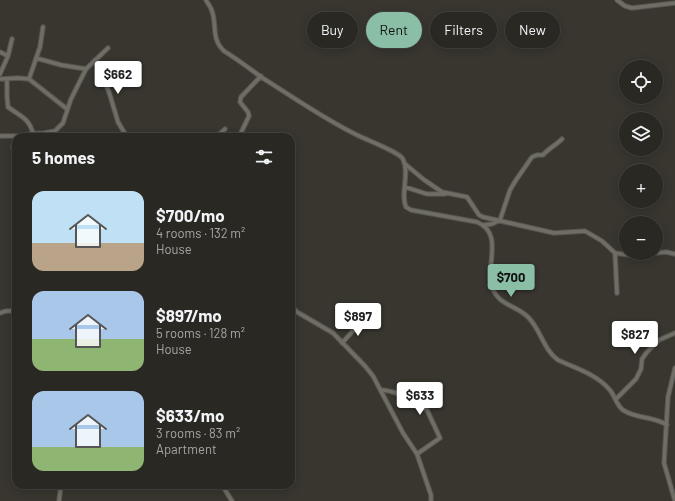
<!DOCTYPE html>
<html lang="en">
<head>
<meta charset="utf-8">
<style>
	:root { --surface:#2a2823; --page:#32302b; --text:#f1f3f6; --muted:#a5a6a6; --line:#464441; --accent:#8abfa5 }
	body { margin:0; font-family:Barlow,sans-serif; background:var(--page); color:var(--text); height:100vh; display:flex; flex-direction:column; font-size:15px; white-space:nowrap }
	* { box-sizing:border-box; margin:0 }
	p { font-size:13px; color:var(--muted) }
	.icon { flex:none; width:22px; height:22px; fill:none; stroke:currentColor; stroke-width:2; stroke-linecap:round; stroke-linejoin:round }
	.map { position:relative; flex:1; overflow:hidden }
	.side { position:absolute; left:12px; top:133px; width:283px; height:356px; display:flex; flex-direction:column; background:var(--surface); border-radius:12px; box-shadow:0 2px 10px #0003,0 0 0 1px var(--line) }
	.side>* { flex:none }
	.guide { position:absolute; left:307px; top:12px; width:308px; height:36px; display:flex; gap:8px }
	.tools { position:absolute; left:619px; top:60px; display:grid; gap:8px }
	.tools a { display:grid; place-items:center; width:44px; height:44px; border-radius:50%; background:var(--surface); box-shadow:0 2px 10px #0003,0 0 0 1px var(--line); font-size:20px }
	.price { position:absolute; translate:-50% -34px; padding:0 9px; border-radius:4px; background:#fff; color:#222; font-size:13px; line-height:26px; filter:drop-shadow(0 1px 2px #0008) }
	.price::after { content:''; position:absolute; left:50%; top:24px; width:12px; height:9px; margin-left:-6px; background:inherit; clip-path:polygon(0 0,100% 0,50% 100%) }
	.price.on { background:var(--accent); color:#111 }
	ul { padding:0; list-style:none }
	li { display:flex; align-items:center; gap:12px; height:100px; padding:0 20px }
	li span { display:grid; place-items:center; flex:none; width:112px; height:80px; border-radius:12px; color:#555 }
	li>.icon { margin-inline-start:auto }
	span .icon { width:48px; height:48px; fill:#fffc; stroke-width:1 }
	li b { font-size:17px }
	h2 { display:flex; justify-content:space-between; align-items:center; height:48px; padding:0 20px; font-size:17px }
	.tag { padding:0 14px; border-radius:18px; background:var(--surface); box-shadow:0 2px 10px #0003,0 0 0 1px var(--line); font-size:14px; line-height:36px }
	.tag.on { background:var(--accent); color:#111 }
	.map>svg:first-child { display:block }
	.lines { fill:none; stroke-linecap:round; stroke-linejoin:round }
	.street-casing { stroke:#56544f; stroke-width:5.5 }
	.street { stroke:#6f6d64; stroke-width:3.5 }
</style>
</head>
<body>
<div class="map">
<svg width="675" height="501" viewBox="0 0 675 501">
	<rect width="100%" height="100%" fill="#38362f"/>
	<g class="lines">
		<defs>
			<path id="street" d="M 206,0 C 208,4 211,7 212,11 C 217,25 211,39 224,51 C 237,59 249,68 261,77 C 293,97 324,119 357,135 C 367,140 399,152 403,159 C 410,173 400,194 406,207 L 411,210 L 477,222 C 503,233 487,262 491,283 C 496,306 515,304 528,317 C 541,330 543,349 558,360 C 575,368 596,374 609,389 C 615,395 616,405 623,410 C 636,419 654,416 667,425
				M 617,0 L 625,6 L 632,8 L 675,3
				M 0,52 L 8,56
				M 36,58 L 61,65 L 86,69
				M 95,60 L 109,92 L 118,122 L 127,137
				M 0,74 L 8,56 L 12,39
				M 0,79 L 18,78 L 29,79 L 67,109
				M 7,79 L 7,96 L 8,107 C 21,117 28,117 33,133
				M 29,79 L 40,47 L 43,27
				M 44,133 L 55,131 L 63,123 L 71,99 L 86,69 L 108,48
				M 0,136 C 6,136 11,136 17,136 C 30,135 40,130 52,137
				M 16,136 L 13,147 L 16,152
				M 216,137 L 225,129
				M 239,137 L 249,116 L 248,112 L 240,102 L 241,97 L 261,76
				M 404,163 L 423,179 L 442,192 L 467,197 L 479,215 L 483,217 L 554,233 L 585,231 L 602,241 L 615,253 L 629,255 L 645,253
				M 405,187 L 427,194 L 445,194
				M 484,225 L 492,224 L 500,220 L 510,190 L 516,180 L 532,157 L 537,155 L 543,155 C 548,149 556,145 562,139
				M 615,253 L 617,293
				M 656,253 L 666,252 L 675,254
				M 291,306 L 297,312 L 333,333 L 365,366 L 373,376 L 403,433 L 417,454 L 431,495 L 431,501
				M 0,313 L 6,311 L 16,311
				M 342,343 L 362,321
				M 381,390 C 388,390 409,396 415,400 C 420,403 421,408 427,410 L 440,438 L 417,454
				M 616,399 L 636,379 L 641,369 L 642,359 L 647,352 L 659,340 L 675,333
				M 222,485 L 232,501
				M 59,501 L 61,485
				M 675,501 L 664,463 L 668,397 L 675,368"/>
		</defs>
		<use href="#street" class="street-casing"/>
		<use href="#street" class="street"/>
	</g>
</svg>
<div class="tools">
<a><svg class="icon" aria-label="locate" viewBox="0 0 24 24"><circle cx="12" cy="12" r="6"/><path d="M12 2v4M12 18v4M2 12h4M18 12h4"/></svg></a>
<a><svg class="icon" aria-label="layers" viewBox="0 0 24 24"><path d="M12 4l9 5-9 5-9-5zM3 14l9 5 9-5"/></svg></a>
<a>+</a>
<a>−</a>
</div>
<b class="price" style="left:118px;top:95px">$662</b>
<b class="price on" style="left:511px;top:298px">$700</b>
<b class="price" style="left:358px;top:337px">$897</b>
<b class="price" style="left:635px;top:355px">$827</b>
<b class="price" style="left:420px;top:416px">$633</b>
<div class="guide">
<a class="tag">Buy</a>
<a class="tag on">Rent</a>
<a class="tag">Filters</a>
<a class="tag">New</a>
</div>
<section class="side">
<h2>5 homes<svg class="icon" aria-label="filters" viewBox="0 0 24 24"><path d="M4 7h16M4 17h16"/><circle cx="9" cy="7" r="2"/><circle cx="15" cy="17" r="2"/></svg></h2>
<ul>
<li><span style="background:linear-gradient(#bfe0f5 65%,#b9a48a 0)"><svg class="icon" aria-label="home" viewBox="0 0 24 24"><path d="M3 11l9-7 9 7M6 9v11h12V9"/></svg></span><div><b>$700/mo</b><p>4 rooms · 132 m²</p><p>House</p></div></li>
<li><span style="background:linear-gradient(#a9c7e8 60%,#8fb573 0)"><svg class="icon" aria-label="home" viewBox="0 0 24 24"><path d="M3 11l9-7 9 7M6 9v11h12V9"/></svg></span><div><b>$897/mo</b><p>5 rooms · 128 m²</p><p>House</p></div></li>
<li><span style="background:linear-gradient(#a9c7e8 70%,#8fb573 0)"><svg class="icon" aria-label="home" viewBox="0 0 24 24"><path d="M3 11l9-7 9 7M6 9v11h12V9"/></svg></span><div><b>$633/mo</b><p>3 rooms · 83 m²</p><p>Apartment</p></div></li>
</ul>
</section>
</div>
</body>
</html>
